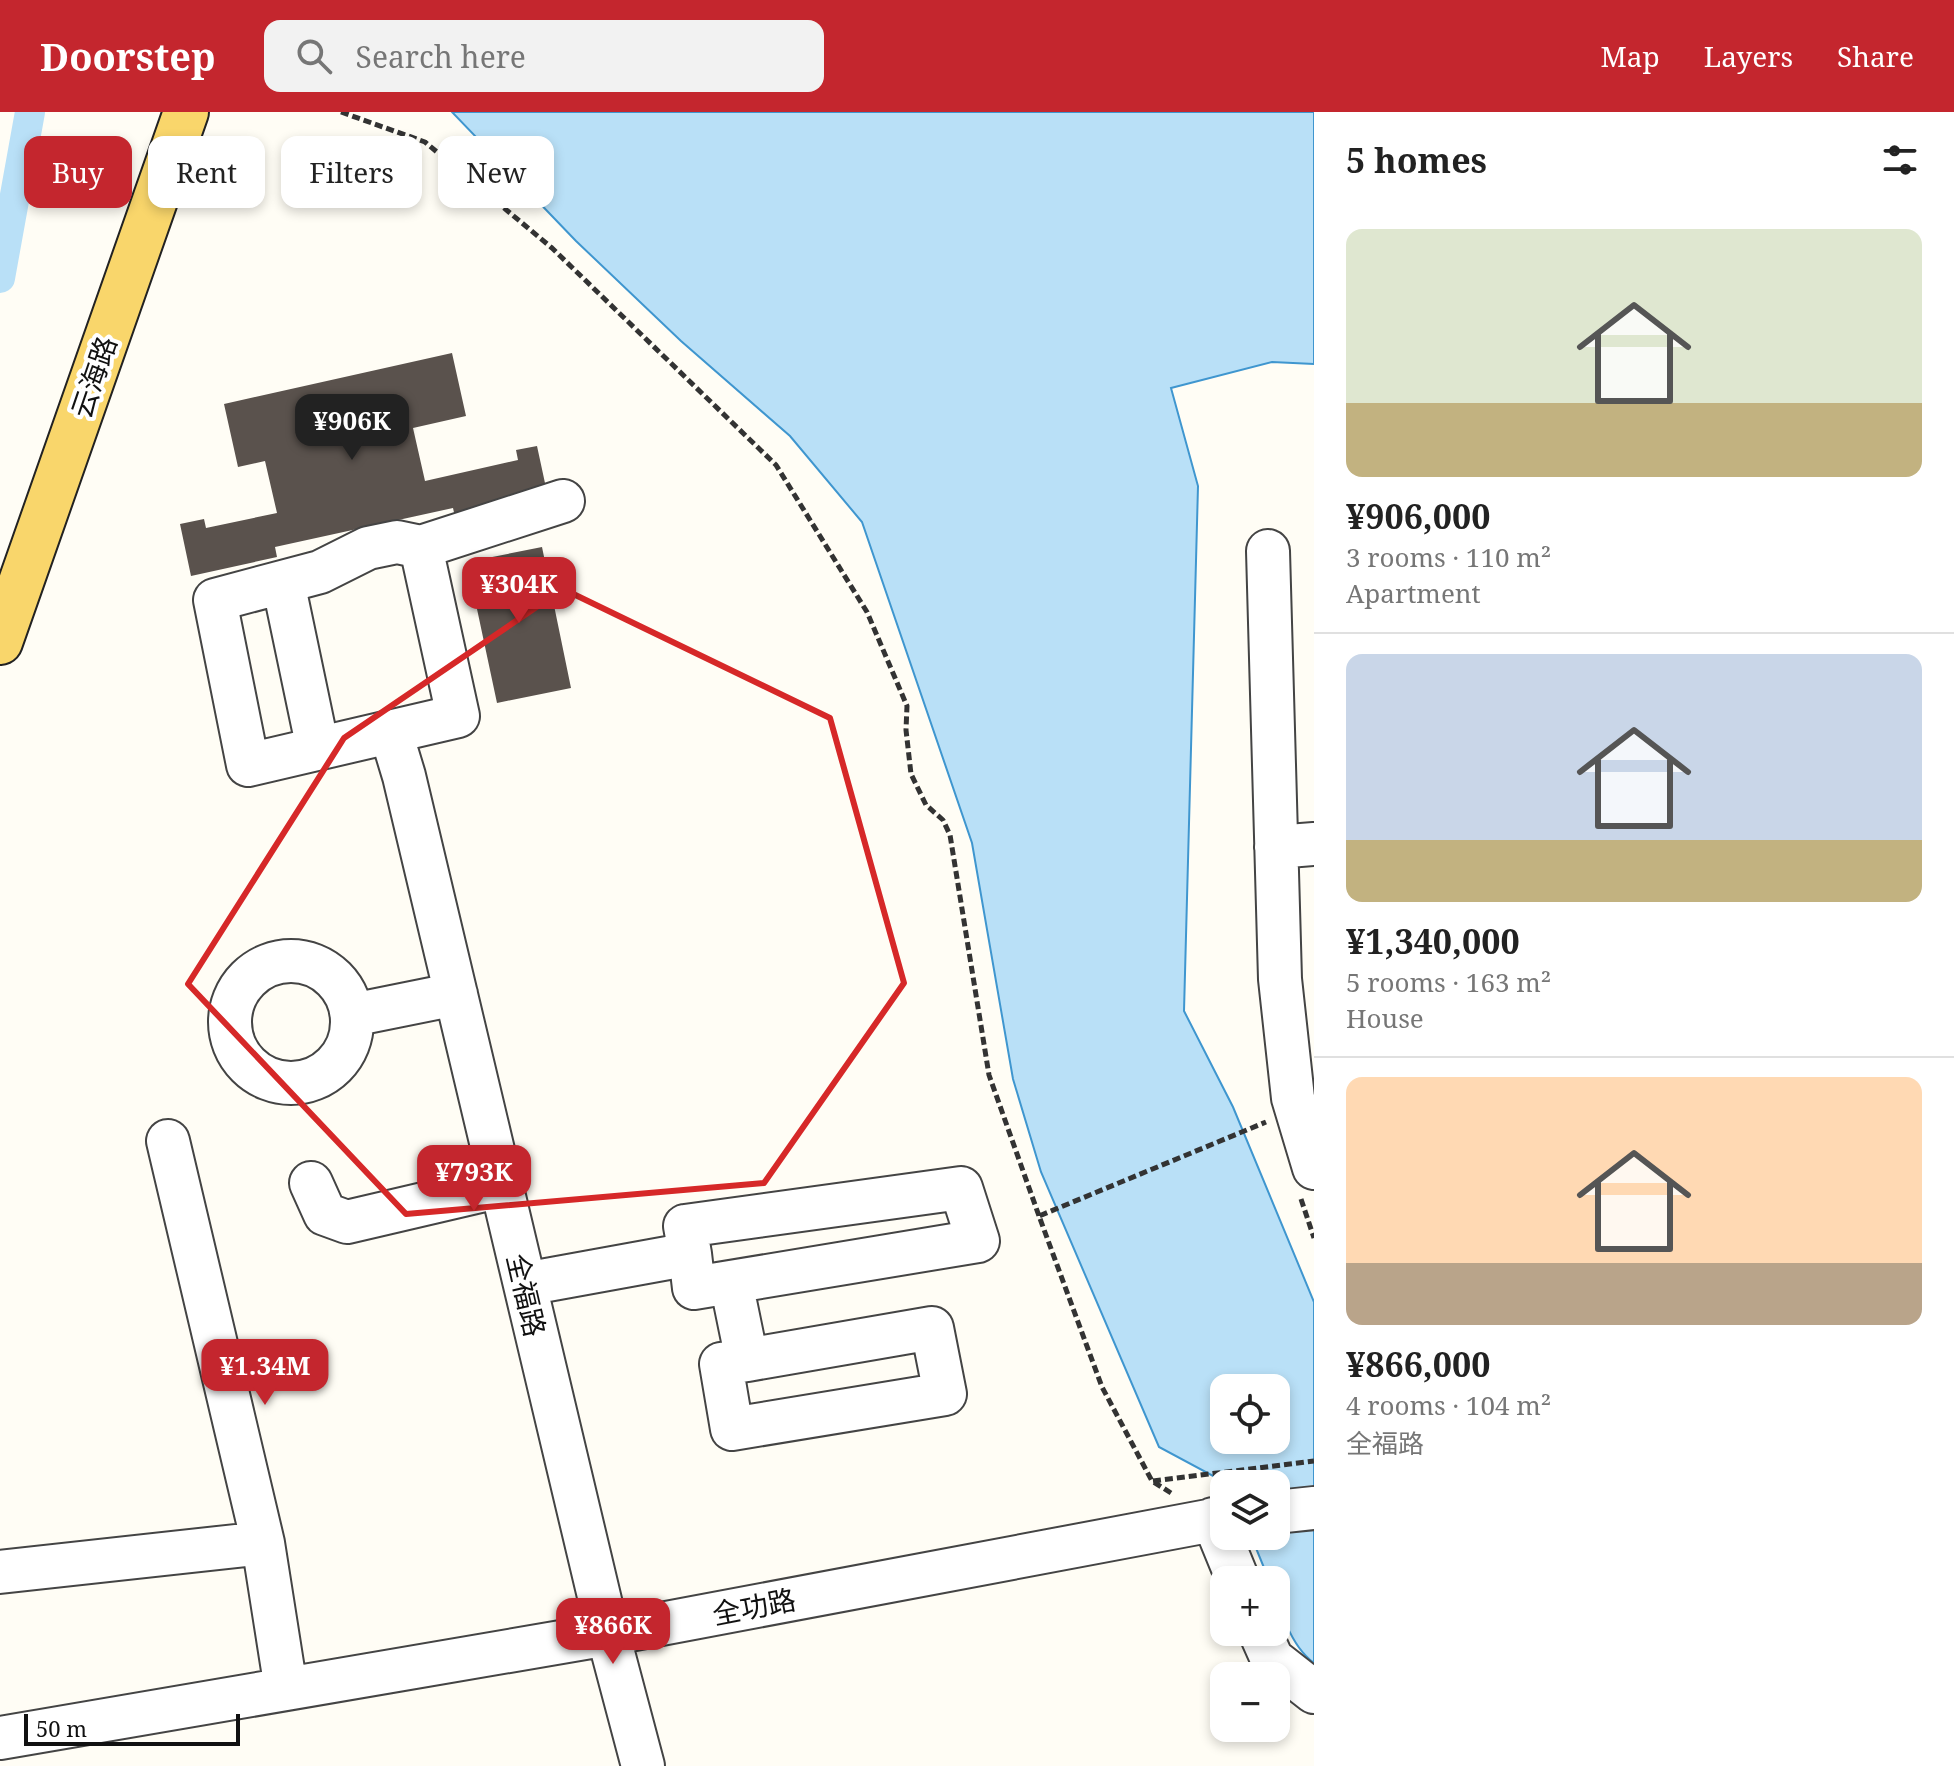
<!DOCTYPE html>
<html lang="en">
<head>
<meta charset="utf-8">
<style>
	:root { --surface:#fff; --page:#f2f2f2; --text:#222; --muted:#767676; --line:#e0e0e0; --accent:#c4262e }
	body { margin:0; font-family:"Noto Serif","Noto Sans SC",serif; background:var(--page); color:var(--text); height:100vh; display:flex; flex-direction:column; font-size:30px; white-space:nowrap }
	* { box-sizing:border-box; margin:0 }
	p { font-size:26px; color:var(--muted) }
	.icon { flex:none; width:44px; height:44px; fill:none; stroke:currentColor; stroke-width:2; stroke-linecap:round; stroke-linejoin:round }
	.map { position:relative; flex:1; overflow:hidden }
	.sheet { display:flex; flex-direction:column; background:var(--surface); width:640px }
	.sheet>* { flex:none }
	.guide { position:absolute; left:24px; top:24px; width:760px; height:72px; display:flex; gap:16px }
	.buttons { position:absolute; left:1210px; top:1262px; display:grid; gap:16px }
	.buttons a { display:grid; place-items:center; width:80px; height:80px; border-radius:16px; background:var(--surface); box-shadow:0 4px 12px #0003; font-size:40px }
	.scale { position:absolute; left:24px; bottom:20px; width:216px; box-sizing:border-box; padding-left:8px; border:4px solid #111; border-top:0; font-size:22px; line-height:28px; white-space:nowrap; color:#111; -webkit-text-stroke:6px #fff; paint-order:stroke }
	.price { position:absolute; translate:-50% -68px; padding:0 18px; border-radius:16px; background:var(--accent); color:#fff; font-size:26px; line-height:52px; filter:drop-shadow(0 2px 4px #0008) }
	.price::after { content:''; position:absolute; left:50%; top:48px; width:24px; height:18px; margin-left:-12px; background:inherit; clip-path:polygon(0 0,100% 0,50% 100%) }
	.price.selected { background:#222; color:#fff }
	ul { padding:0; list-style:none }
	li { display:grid; align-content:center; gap:16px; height:424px; padding:0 32px }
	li+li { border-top:2px solid var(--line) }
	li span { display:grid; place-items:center; height:248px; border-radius:16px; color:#555 }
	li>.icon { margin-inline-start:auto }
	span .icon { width:144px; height:144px; fill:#fffc; stroke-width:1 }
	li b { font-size:34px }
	h2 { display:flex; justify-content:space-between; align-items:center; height:96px; padding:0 32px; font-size:34px }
	.pill { padding:0 28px; border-radius:16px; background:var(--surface); box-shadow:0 4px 12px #0003; font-size:28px; line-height:72px }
	.pill.selected { background:var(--accent); color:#fff }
	header { display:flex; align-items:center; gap:48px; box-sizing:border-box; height:112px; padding:0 40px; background:var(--accent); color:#fff }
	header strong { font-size:38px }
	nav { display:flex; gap:44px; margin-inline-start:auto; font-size:28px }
	.search { width:560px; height:72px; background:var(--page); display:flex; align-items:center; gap:20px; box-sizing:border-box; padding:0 28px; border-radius:16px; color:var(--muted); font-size:30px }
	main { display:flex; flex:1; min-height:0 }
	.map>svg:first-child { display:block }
	.water { fill:#b9e0f7; stroke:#3f96cf; stroke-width:2; fill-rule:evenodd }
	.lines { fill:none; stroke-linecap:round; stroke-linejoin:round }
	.canal { stroke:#b9e0f7; stroke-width:30 }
	.building { fill:#5a524d }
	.minor-casing { stroke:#444; stroke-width:46 }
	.major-casing { stroke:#222; stroke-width:48 }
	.path { stroke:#333; stroke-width:5; stroke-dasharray:8 4; stroke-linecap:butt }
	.minor { stroke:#fff; stroke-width:42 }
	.major { stroke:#f9d66b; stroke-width:44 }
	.marked { fill:none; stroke:#d62828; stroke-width:6; stroke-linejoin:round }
	.labels { text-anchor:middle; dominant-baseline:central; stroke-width:8; stroke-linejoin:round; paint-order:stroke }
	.street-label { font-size:28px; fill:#111; stroke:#fff }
</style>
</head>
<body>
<header>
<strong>Doorstep</strong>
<div class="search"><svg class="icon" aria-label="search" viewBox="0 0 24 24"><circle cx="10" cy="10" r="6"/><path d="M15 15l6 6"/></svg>Search here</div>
<nav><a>Map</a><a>Layers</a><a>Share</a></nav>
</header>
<main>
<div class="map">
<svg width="1314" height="1654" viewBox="0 0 1314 1654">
	<rect width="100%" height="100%" fill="#fffdf5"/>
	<path class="water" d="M 452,0 L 1314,0 L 1314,252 L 1272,250 L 1171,276 L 1198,374 L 1184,899 L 1233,995 L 1314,1190 L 1314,1551 C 1292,1535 1276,1495 1276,1468 L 1269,1468 L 1251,1424 L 1276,1424 L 1276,1372 L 1228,1372 L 1159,1335 L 1041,1060 L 1013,967 L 972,731 L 862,410 L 790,324 L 681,229 L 576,129 ZM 1224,1276 L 1276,1276 L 1276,1328 L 1224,1328 Z"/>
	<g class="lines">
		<path class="canal" d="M 0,166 L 30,0"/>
	</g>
	<path class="building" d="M 452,241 L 466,304 L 413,316 L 425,369 L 518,348 L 516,338 L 537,334 L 548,385 L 455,405 L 453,396 L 275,435 L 277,445 L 191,464 L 180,412 L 204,407 L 206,416 L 277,401 L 265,349 L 238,355 L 224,292 Z
		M 542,435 L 571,576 L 497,591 L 467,450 Z"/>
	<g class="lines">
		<defs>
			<path id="minor" d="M 421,435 L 458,604 L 248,653 L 215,488 L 320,460 L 368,436 L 397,430 L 421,435 L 563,389
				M 1268,439 L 1280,867 L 1293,986 L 1314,1056
				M 283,470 L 318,637
				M 391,621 L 404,664 L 608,1522 L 643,1654
				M 1276,735 L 1314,732
				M230 910a61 61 0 1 1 122 0a61 61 0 1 1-122 0Z
				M 352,903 L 456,882
				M 168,1029 L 263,1431 L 286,1577
				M 311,1071 L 325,1102 L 347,1110 L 501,1074
				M 731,1170 L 747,1248 L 932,1216 L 945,1282 L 732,1317 L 721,1252 L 747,1248
				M 525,1172 L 690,1142 L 685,1114 L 961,1076 L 978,1129 L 694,1176 L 690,1142
				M 1276,1400 L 1314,1396
				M 1213,1407 L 1238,1468
				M 0,1460 L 263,1431
				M 1260,1520 L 1272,1547 L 1314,1580
				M 0,1626 L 608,1522 L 1224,1406"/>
			<path id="major" d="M 0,530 L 186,0"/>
		</defs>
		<use href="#minor" class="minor-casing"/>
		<use href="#major" class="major-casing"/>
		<path class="path" d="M 341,0 L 425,30 L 552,136 L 776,353 L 867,500 L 907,594 L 906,618 L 911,662 L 926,693 L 943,708 L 950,723 L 989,963 L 1039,1104
			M 1301,1087 L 1314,1126
			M 1153,1369 L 1314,1349
			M 1171,1381 L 1152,1369 L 1102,1275 L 1039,1104 L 1266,1010"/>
		<use href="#minor" class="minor"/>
		<use href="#major" class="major"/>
	</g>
	<path class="marked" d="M 563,477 L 830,606 L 904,871 L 764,1071 L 406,1102 L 188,872 L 344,626 Z"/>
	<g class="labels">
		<g class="street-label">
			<text transform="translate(93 265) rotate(-71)">云海路</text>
			<text transform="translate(527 1183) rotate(77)">全福路</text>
			<text transform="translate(754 1494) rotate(-11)">全功路</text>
		</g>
	</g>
</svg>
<div class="buttons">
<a><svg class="icon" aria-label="locate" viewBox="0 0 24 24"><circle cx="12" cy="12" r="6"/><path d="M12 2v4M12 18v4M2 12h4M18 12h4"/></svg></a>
<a><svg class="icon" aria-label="layers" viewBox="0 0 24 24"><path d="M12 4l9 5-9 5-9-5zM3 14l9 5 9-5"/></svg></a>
<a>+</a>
<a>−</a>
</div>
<div class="scale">50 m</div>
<b class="price selected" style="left:352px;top:350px">¥906K</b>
<b class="price" style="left:519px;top:513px">¥304K</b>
<b class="price" style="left:474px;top:1101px">¥793K</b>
<b class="price" style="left:265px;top:1295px">¥1.34M</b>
<b class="price" style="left:613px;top:1554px">¥866K</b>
<div class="guide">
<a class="pill selected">Buy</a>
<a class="pill">Rent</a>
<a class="pill">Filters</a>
<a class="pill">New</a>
</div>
</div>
<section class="sheet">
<h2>5 homes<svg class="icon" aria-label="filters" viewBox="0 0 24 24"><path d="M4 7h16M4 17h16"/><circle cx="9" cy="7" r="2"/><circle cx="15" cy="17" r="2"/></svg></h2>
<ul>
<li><span style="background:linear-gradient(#dfe7d0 70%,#c2b280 0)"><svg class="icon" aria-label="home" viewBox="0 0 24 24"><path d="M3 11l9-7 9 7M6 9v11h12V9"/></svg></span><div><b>¥906,000</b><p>3 rooms · 110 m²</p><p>Apartment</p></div></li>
<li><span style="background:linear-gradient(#c9d6e8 75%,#c2b280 0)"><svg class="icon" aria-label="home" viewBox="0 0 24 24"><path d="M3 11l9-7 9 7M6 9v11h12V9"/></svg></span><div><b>¥1,340,000</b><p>5 rooms · 163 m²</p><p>House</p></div></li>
<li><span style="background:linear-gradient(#ffd9b3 75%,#b9a48a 0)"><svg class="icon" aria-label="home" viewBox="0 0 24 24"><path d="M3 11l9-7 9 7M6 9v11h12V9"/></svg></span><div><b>¥866,000</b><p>4 rooms · 104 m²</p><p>全福路</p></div></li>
</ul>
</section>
</main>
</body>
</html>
